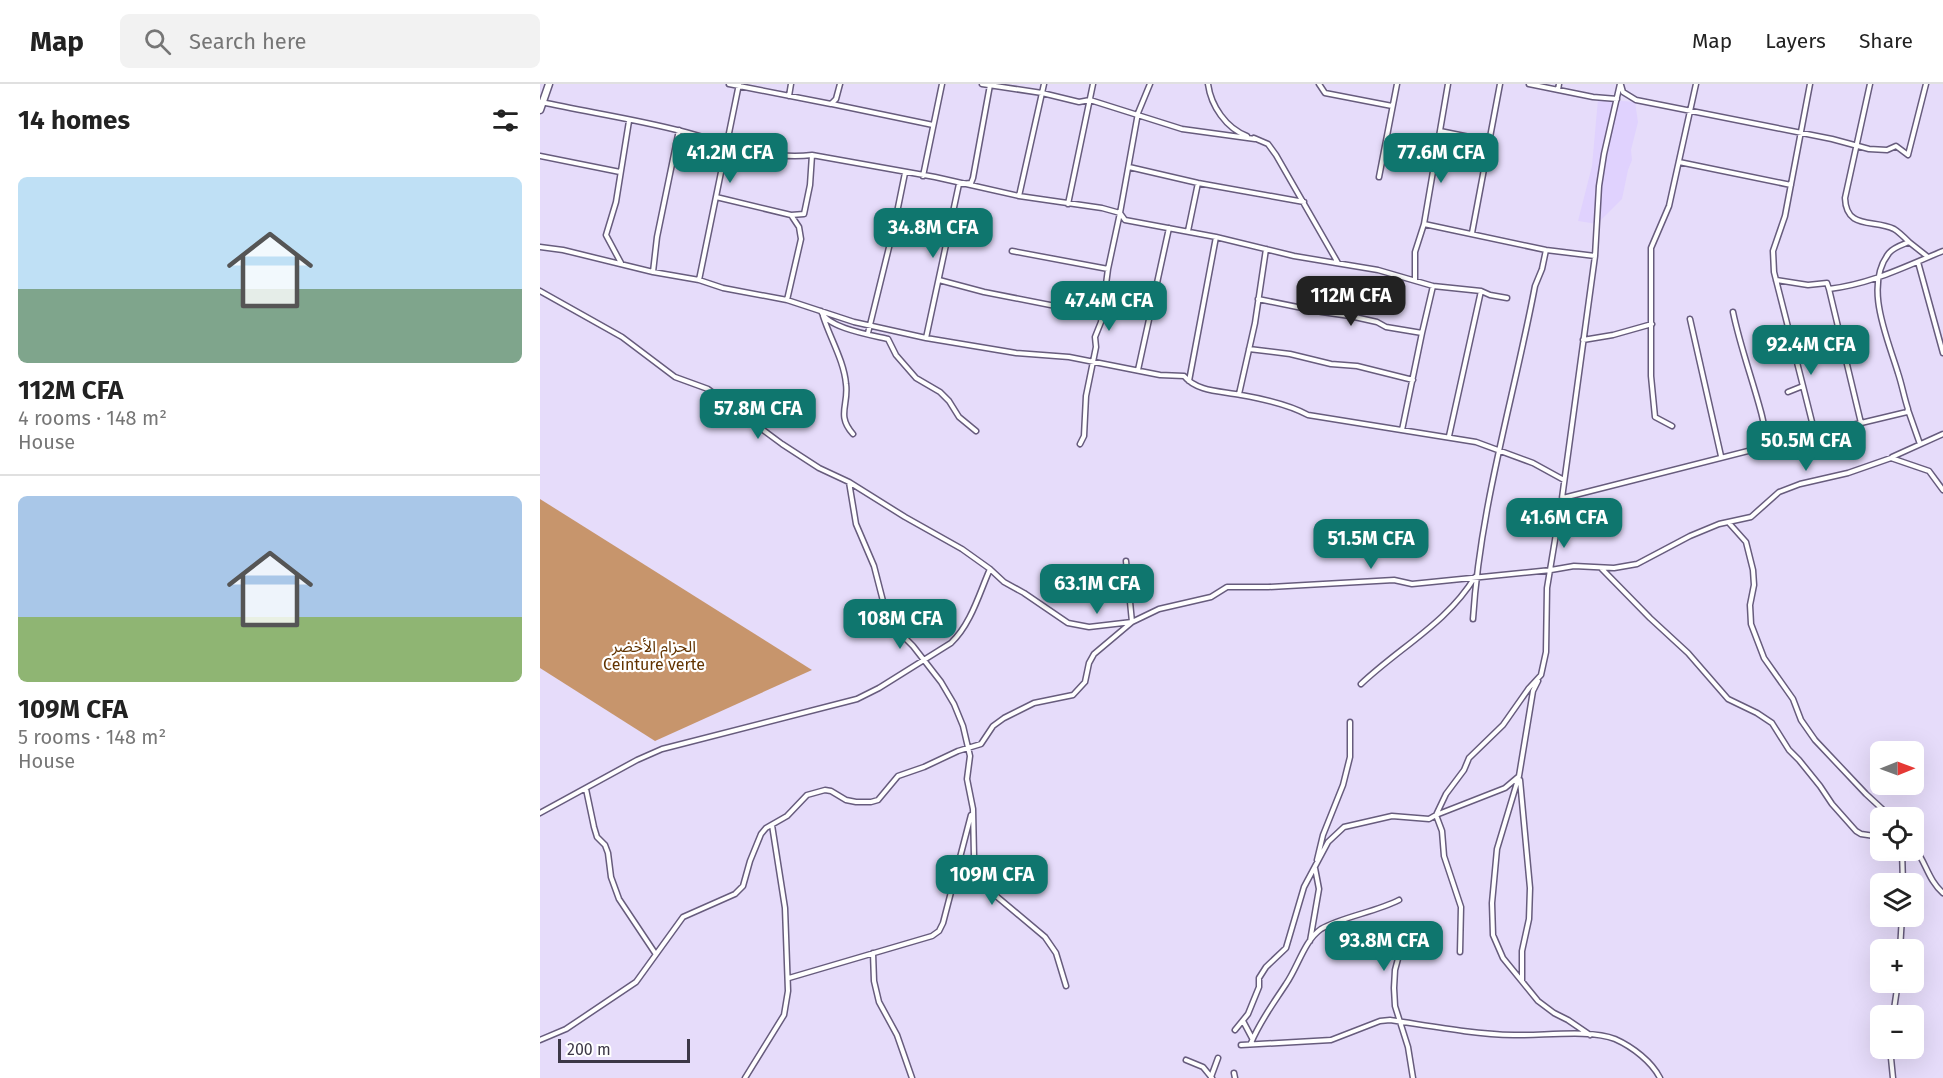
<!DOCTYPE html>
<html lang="en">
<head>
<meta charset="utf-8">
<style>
	:root { --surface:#fff; --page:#f2f2f2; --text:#222; --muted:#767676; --line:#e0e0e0; --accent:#0f766e }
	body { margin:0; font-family:"Fira Sans","Noto Sans Arabic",sans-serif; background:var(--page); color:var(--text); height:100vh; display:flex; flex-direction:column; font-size:22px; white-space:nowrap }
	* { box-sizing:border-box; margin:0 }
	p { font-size:20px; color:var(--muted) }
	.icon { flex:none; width:33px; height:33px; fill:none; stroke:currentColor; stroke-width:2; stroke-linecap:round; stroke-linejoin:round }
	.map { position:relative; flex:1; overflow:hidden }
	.panel { display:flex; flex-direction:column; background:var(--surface); width:540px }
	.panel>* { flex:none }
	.needle { width:39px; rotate:89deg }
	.tools { position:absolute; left:1330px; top:657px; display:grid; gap:12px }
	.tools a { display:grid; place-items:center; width:54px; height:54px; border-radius:9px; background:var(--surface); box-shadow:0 6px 24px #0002; font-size:30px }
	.scale { position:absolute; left:18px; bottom:15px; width:132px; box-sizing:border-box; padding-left:6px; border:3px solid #3c3746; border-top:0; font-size:16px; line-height:21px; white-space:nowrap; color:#3c3746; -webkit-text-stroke:4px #fff; paint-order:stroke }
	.price { position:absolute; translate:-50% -51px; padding:0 14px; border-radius:12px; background:var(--accent); color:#fff; font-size:20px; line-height:39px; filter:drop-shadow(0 2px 3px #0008) }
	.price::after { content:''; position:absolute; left:50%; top:36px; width:18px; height:14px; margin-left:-9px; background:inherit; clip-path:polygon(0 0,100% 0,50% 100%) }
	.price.active { background:#222; color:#fff }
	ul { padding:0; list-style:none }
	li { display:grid; align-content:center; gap:12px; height:318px; padding:0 18px }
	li+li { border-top:2px solid var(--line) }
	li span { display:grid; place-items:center; height:186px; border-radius:9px; color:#555 }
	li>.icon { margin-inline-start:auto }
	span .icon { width:108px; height:108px; fill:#fffc; stroke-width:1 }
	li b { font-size:26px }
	h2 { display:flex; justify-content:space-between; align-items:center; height:72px; padding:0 18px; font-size:26px }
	header { display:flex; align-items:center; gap:36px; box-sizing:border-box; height:84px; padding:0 30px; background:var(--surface); border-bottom:2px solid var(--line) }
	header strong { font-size:28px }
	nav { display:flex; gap:33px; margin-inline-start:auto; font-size:21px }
	.search { width:420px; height:54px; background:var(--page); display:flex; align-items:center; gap:15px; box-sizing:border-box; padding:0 21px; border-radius:9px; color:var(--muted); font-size:22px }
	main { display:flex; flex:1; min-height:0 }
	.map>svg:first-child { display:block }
	.built { fill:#e0d2fe }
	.forest { fill:#c7956c }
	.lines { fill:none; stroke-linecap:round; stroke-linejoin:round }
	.street-casing { stroke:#675c7d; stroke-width:7 }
	.secondary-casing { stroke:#675c7d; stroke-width:9 }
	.street { stroke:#fff; stroke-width:4 }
	.secondary { stroke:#fff; stroke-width:6 }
	.labels { text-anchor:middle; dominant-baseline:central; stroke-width:4.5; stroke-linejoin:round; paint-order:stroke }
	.park-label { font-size:16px; fill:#623300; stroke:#fff }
</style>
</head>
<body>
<header>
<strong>Map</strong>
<div class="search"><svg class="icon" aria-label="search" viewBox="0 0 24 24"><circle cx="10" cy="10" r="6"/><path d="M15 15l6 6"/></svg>Search here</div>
<nav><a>Map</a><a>Layers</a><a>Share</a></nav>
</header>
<main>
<section class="panel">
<h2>14 homes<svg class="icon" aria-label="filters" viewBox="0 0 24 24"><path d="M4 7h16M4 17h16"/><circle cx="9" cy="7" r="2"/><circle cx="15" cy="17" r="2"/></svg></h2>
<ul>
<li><span style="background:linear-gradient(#bfe0f5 60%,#7fa58c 0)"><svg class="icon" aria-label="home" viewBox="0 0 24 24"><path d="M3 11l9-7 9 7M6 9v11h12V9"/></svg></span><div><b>112M CFA</b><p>4 rooms · 148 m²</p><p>House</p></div></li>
<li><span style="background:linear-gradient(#a9c7e8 65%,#8fb573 0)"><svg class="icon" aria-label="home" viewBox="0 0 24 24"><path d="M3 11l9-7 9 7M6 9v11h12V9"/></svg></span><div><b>109M CFA</b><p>5 rooms · 148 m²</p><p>House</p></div></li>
</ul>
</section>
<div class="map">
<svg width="1403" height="994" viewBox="0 0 1403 994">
	<rect width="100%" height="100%" fill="#e6dcfa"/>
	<path class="built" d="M 1058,15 L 1095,18 L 1098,38 L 1091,66 L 1092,76 L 1088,86 L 1082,115 L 1057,140 L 1038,137 L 1052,82 Z"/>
	<path class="forest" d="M 0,415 L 272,586 L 115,657 L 0,584 Z"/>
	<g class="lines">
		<defs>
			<path id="street" d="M 189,0 L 291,20 L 296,15 L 300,0
				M 442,0 L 502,9 L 539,18 L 550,16 L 642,45 L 715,55
				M 668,0 C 671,22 686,44 707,52
				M 779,0 L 785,9 L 852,22
				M 989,0 L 1053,13 L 1077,15
				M 1330,0 L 1305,114 C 1306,146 1334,135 1354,145 C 1359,148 1364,153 1369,158 C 1362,161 1354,163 1349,169 C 1323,202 1348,255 1358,289 C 1362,301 1364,313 1368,325 L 1367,328 L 1321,339 L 1289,205 C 1331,200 1364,183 1403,167
				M 1081,1 L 1083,8 L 1096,16 L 1292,55 L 1329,65 L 1347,66 L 1356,62 L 1368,71 L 1386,0
				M 1018,6 L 1019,0
				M 249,12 L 251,0
				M 1,18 C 47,28 95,35 141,47 C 184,58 228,77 272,71 L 395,93 L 479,112 L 562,124 L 580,129 L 585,136 L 676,153 L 754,172 L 838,186 L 893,202 L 941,207 L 950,211 L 967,214
				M 292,20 L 393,41
				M 900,47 L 949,57
				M 714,54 L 728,60 L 736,71 L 798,179
				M 0,72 L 80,88
				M 1139,78 L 1251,101
				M 589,83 L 658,99 L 764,118
				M 383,92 L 402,0
				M 839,93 L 857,0
				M 479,112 L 504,0
				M 176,113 L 251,131
				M 528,120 L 553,0
				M 884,140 L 1006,166 L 1055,172
				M 648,147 L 658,99
				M 932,149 L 960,0
				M 408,154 L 429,159
				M 1369,158 L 1388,173
				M 0,163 L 23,166 L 113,188 L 159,196 L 183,204 L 247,216 L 314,238 L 386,254 L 476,269 L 529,273 L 620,291 L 644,292 C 657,308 682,307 701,311 C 724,315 748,320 768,331 L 936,358 L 993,379 L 1024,396
				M 472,167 L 568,185
				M 1378,178 L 1403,269
				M 81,179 L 66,151 L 76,118 L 89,37
				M 113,188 L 117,153 L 139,46
				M 159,196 L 199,0
				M 399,196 L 444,208 L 561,231
				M 875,196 L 875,168 L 884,140 L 908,0
				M 1236,196 L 1268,201 L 1287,199 L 1289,205
				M 0,207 L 82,253 L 135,293 L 168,305 L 242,360 L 279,384 L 309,398 L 365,433 L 422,465 L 450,485 L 464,498 L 484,509 L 528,539 L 549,543 L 592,538 L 619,525 L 671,513 L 687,503 L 728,503 L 854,496 L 872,500 L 1011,486 L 1034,482 L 1074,484 L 1097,480 L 1150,452 L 1179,440 L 1211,433 L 1239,408 L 1260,400 L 1308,389 L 1351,374 L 1389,387 L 1403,406
				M 718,215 L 782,228 L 810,232 L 837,238 L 846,243 L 882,249 L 862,346
				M 247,216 L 261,155 L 259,143 L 251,131 L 264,130 L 270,101 L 272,71
				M 281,227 C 287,244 331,251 348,255 L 356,271 L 376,294 L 400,308 L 409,317 L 419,333 L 436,347
				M 1193,228 C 1200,262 1212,294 1221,328 C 1224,339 1225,349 1229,360
				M 283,232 C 290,254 304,277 306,300 C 309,321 296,331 313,350
				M 1150,235 L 1181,372
				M 328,249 L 354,143 L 365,89
				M 882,249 L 893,202
				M 386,254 L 419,100 L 431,99 L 433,94 L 450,1
				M 1043,256 L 1073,251 L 1112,240
				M 709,265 L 750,270 L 791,280 L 817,282 L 873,296
				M 598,286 L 629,144
				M 649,297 L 676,153
				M 1263,302 L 1275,350 L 1321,339
				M 1248,308 L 1263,302 L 1234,188 L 1233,167 L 1245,132 L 1270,0
				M 699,310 L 715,239 L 726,165
				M 1368,326 L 1380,360
				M 1132,342 L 1115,333 L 1111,292 L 1111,164 L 1129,122 L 1156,0
				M 909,352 L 941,207
				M 540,360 L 544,352 L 546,312 L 556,263 L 555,253 L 561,238 L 568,185 L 580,129 L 598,29 L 610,0
				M 1352,373 L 1403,350
				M 309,398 L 316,440 L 334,482 L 343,517 L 357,546 L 373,562 L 401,598 L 414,620 L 423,642 L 430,672 L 427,695 L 433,725 L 434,772 L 438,791 L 449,806 L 505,853 L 516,869 L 526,902
				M 1023,414 L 1275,350
				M 1189,439 L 1206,458 L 1213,486 L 1214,501 L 1210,521 L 1211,540 L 1224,574 L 1253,615 L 1261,636 L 1275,656 L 1326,710 L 1352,734
				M 1061,484 L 1110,534 L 1148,569 L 1188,615 L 1217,629 L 1232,639 L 1249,666 L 1259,676 L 1280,702 L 1292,720 L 1316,747 L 1321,750 L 1341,753
				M 933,535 C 940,422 974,313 995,202 L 1002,185 L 1006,166
				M 998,597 L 993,607 L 979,692 L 957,765 L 952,819 L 953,851 L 963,874 L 998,917 L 1014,929 L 1028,936 L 1050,951
				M 821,600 C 860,563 907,539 935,493
				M 980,696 L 990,804 L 989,835 L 982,867 L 982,897
				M 46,705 L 54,743 L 57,753 L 65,761 L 68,769 L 71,793 L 79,815 L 115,869
				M 0,729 L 97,676 L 122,665 L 317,615 L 339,604 L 411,559 C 431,540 439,510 450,485
				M 1374,763 C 1386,778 1388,796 1403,809
				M 1362,766 L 1363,800
				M 777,776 L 783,751 L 803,701 L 810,673 L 810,638
				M 867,841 L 855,886 L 854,904 L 855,922 L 868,963 L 873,994
				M 770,857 L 779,805 L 775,784
				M 1360,866 L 1362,832
				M 920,868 L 921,823 L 904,772 L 902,747 L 896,731 L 965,704 L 978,693
				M 333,869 L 334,897 L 339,918 L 357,951 L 372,994
				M 249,894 L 392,852 L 399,847 L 403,839 L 431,731
				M 1353,932 L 1358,898
				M 703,937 L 712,954
				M 695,946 L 708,930 L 719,903 L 719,894 L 726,883 L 746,864 L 764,803 L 788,758 L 804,743 L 852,732 L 889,735 L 896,731 L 906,710 L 924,686 L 929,674 L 963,641 L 989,604 L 1001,591 L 1006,568 L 1007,504 L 1022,414 L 1055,172 L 1059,102 L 1064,70 L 1080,0
				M 0,956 L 26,945 L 96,898 L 143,833 L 195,810 L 203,802 L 210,777 L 221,750 L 226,744 L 247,732 L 267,711 L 285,706 L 291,707 L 306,716 L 316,718 L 331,718 L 338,716 L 358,692 L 384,683 L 418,667 L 441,660 L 453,642 L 464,634 L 494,619 L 533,611 L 545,598 L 549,579 L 554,570 L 592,538 L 586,477
				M 711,959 C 720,937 733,920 746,900 C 758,883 764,857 781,845 C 801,833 836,828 859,816
				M 701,961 L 791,956 L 840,937 L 850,936 C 891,942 932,950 974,951 C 1002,952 1050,945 1075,955 C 1093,963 1112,978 1120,994
				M 1350,964 L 1353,994
				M 646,976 L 663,983 L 672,994
				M 694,989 L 695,994
				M 671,993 L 678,974
				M 205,994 L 244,931 L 248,907 L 245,824 L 232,741"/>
			<path id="secondary" d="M 0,26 L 9,0"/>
		</defs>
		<use href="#street" class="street-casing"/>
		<use href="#secondary" class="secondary-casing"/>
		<use href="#street" class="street"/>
		<use href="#secondary" class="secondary"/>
	</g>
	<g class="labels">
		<g class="park-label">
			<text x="114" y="562">الحزام الأخضر<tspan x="114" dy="18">Ceinture verte</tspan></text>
		</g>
	</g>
</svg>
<div class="tools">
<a><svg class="needle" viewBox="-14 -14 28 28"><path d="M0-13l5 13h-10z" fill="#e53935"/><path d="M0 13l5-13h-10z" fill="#767676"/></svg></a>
<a><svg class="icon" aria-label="locate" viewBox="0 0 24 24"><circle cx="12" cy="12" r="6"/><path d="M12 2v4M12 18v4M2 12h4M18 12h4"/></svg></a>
<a><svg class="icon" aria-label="layers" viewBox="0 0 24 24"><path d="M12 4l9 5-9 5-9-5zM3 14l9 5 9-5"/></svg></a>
<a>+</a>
<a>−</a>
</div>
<div class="scale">200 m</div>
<b class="price" style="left:190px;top:100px">41.2M CFA</b>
<b class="price" style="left:901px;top:100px">77.6M CFA</b>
<b class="price" style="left:393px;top:175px">34.8M CFA</b>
<b class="price active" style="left:811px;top:243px">112M CFA</b>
<b class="price" style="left:569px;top:248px">47.4M CFA</b>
<b class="price" style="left:1271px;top:292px">92.4M CFA</b>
<b class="price" style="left:218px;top:356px">57.8M CFA</b>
<b class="price" style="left:1266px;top:388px">50.5M CFA</b>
<b class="price" style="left:1024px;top:465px">41.6M CFA</b>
<b class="price" style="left:831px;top:486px">51.5M CFA</b>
<b class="price" style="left:557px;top:531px">63.1M CFA</b>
<b class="price" style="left:360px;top:566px">108M CFA</b>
<b class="price" style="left:452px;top:822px">109M CFA</b>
<b class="price" style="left:844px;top:888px">93.8M CFA</b>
</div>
</main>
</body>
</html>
